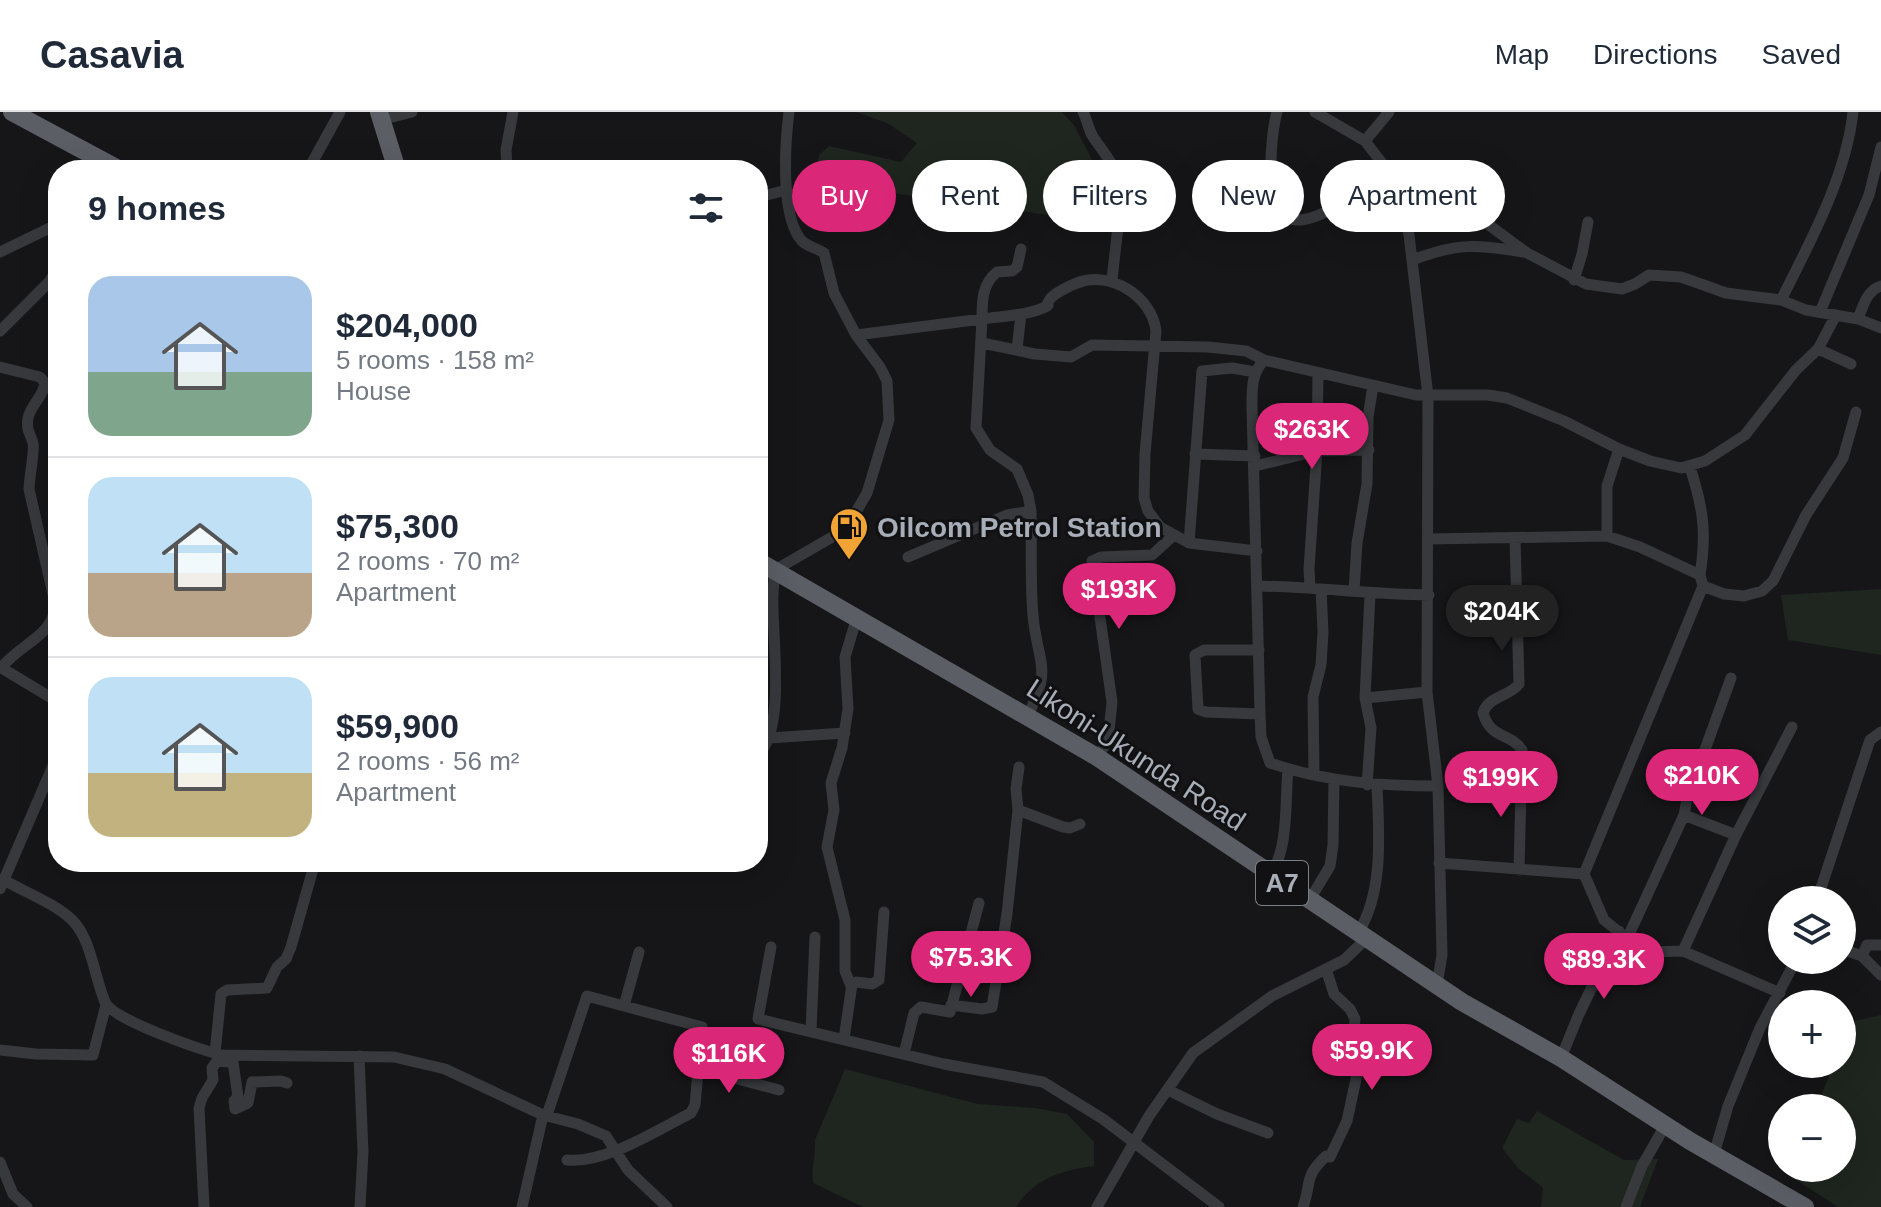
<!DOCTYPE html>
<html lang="en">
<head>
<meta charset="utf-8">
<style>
	:root { --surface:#fff; --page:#f6f6f7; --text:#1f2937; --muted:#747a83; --line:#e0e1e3; --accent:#db2777 }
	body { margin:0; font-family:Helvetica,sans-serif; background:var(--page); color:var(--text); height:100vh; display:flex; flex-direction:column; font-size:30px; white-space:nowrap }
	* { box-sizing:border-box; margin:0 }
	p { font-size:26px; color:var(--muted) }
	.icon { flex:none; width:44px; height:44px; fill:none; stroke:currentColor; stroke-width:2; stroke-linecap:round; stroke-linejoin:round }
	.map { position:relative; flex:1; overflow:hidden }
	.drawer { position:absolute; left:48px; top:48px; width:720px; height:712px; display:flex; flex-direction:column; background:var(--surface); border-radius:32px; box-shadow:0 8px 32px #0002 }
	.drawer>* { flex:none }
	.hud { position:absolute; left:792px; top:48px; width:760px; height:72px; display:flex; gap:16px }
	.buttons { position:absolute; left:1768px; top:774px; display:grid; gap:16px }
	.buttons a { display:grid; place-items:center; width:88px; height:88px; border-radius:50%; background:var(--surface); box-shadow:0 8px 32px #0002; font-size:40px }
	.price { position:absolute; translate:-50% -68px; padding:0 18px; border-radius:28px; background:var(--accent); color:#fff; font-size:26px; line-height:52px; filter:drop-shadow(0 2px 4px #0008) }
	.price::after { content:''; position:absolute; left:50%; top:48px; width:24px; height:18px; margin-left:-12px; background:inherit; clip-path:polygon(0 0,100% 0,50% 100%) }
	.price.selected { background:#222; color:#fff }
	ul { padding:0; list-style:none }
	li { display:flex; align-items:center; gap:24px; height:200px; padding:0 40px }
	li+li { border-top:2px solid var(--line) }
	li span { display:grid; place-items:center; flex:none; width:224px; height:160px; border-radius:24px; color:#555 }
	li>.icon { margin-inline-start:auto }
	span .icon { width:96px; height:96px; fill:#fffc; stroke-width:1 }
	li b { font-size:34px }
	h2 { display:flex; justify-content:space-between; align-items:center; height:96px; padding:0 40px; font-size:34px }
	.pill { padding:0 28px; border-radius:36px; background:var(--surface); box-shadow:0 8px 32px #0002; font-size:28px; line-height:72px }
	.pill.selected { background:var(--accent); color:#fff }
	header { display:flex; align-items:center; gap:48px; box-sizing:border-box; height:112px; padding:0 40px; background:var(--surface); border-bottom:2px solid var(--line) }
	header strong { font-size:38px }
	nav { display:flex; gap:44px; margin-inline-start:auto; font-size:28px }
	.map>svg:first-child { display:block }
	.green { fill:#1e261f }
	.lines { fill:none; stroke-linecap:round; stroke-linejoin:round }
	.minor { stroke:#37393d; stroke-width:11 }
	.trunk { stroke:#5b5e65; stroke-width:18 }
	.labels { text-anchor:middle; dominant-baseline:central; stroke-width:6; stroke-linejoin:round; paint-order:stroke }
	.shield { fill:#111113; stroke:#7b7f86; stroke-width:2 }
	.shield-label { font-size:26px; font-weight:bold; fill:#a8aeb8 }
	.poi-label { font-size:28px; font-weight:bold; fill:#a8aeb8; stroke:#111113; text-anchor:start }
	.street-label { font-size:28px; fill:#a8aeb8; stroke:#111113 }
</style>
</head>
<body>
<header>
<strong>Casavia</strong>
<nav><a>Map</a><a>Directions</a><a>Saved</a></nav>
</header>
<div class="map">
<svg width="1881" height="1095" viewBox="0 0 1881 1095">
	<rect width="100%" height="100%" fill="#161618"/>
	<path class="green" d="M 856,0 L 1062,0 L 1074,13 L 1098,59 L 1090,109 L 814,70 L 819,43 L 829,34 L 901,50 L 917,31 L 887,11 Z
		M 1881,477 L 1881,543 L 1788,528 L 1781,483 Z
		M 1881,903 L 1881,1095 L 1838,1095 L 1790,1064 L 1793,1056 L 1842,1056 L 1842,996 L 1816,996 L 1834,952 L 1842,952 L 1842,930 L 1850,910 Z
		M 845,957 L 978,992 L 1035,996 L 1067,1002 L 1094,1030 L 1094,1054 C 1062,1058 1034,1067 1016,1095 L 863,1095 L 813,1071 C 811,1056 816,1043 815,1028 Z
		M 1537,999 L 1624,1048 L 1658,1047 L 1640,1095 L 1541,1095 L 1543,1076 L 1518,1056 L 1502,1036 L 1517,1007 L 1529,1011 Z"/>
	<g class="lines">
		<path class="minor" d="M 1083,0 C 1087,7 1088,16 1092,23 C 1097,32 1112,49 1115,59 C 1125,89 1114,138 1112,170
			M 1277,0 C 1271,21 1261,105 1296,108 C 1322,110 1367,74 1389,60 L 1412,66 L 1437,79 L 1474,102 L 1527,141 L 1586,172 L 1622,177 L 1635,172 L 1649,163 L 1681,165 L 1726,181 L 1781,188 L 1806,198 L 1858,207 L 1881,216
			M 1315,0 L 1365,29 L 1389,60 L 1403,93 L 1409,123 L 1428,284 L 1427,580 L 1438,674 L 1442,843 L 1437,873
			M 381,8 L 412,0
			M 1365,29 L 1389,0
			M 308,58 L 340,0
			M 507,58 L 506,38 L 513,0
			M 758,85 L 787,78
			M 0,140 L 58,112
			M 1412,148 C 1457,131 1476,132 1523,140
			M 1574,168 L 1582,142 L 1588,110
			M 1781,188 C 1810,130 1846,65 1853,0
			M 1820,200 L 1869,83 L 1881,35
			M 1858,207 C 1863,194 1867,178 1881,174
			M 0,219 L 50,169 L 58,155
			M 856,223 L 982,207 C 982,189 982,172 997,160 L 1012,159 L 1017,155 L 1021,137
			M 982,231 L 1035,242 L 1071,245 L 1092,233 L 1208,235 L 1246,239 L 1264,248
			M 1017,237 L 1021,202
			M 1818,237 L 1851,252
			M 0,255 L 40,265 L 45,271 C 44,284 31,292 28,306 C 26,318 30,321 33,331 C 35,339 29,366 29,377 L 55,491 C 55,524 22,530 2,555
			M 1195,342 L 1255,344
			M 1255,354 L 1317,339 L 1369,338
			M 1690,355 C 1703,396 1707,420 1700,463
			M 1607,424 L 1607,374 L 1619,337
			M 1515,426 L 1519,572 C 1509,585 1488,584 1483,601 C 1491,628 1510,620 1522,638 L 1519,758
			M 1429,427 L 1607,424 L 1640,435 L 1700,463 L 1703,474 L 1724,482 L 1744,484 L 1762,479 L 1773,469 L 1806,403 L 1843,346 L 1856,300
			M 1189,431 L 1202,259 L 1232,256 L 1255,260
			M 908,445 L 1007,403 L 1031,399
			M 1258,474 C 1315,475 1371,482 1429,483
			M 1310,475 L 1309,457 L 1317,339 L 1318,261
			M 1354,479 L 1357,431 L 1367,372 L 1368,305 L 1373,274
			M 1259,538 L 1204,538 L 1195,543 L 1198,597 L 1206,600 L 1260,602
			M 0,555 L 58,590
			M 1365,586 L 1427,580
			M 1027,605 C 1053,554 1038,554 1033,504 C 1030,470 1032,434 1031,399 L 1028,383 L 1017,357 L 990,338 L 976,316 L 982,207 C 1002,204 1024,204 1043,196 C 1053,191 1044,195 1050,187 C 1055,181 1069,174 1077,171 C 1110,158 1152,184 1156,219 L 1145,342 L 1144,386 L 1148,399 L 1160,415 L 1189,431 L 1257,439
			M 769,626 L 845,621
			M 758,642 C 785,621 773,529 773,496 C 772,483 774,471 775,458 L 846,417 L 867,381 L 889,308 L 887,269 L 880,255 L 856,223 L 834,181 L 824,141 C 817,136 808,135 802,129 C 780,105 785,32 789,0
			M 1097,645 L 1108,629 L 1112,590 L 1092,449 L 1101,445 L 1152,443 L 1173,424
			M 1314,663 L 1313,585 L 1321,553 L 1323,520 L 1321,477
			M 1367,673 L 1371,616 L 1365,586 L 1370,482
			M 1438,674 C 1381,674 1325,670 1270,651 L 1261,625 L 1260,602 L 1252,296 C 1252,278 1251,262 1264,248 L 1416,283 L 1488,283 L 1507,286 L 1564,309 L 1619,337 L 1650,349 L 1681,356 L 1705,349 L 1745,323 L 1796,258 L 1818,237 L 1836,203
			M 1018,698 L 1063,715 L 1070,716 L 1080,712
			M 1684,703 L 1736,723
			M 1439,751 L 1584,762 L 1703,474
			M 1270,762 C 1289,739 1285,687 1288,657
			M 1584,762 L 1604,808 L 1634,832 L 1649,840 L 1683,839 L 1780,881
			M 4,768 C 26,781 55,791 73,809 C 91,827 95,867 105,890 C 113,908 199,937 221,943 L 394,945 L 445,957 L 543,1003 L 522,1095
			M 0,777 L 58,642
			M 1817,788 L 1870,628 L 1881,620
			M 1309,789 L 1330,754 L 1333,733 L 1334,667
			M 1358,821 C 1384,780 1379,721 1377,674
			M 1627,827 L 1684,703 L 1687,687 L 1731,566
			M 771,835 L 758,907 L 944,952 L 1043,970 L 1103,1007 L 1219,1095
			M 1842,837 L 1862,844 L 1881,863
			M 1683,839 L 1736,723 L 1792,615
			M 1862,844 L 1867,833 L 1881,833
			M 851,874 L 845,859 L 845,808 L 827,735 L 834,698 L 831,671 L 842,636 L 848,597 L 845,545 L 857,505
			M 951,893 L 982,897 L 992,895 L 1007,802 L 1018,698 L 1016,677 L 1019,655
			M 624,894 L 639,840
			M 811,919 L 815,825
			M 844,927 L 852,872 L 856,870 L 872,872 L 879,868 L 884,800
			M 0,938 L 36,942 L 93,943 L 106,893
			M 215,941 L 221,882 L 227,878 L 267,876 L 277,855 L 286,847 L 291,835 L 315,750
			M 904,942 L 914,901 L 921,895 L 950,900 L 979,791
			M 229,944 L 233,950 L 238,985 L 234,989 L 235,997 L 248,991 L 252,970 L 281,969 L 287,971
			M 359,944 L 363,1040 L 360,1095
			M 1561,946 L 1579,902 L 1619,819
			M 701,947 L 711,958 L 720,962 L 779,978
			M 1168,978 L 1217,1002 L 1268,1021
			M 543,1003 L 578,1012 L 606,1024 L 628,1058 L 667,1095
			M 547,1003 L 587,884 L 702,915 L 695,993 L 691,1001 C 657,1018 605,1052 567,1048
			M 1714,1042 L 1728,994 L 1760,916 L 1796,848
			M 0,1050 L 13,1082 L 27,1095
			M 204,1095 L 199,996 L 202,986 L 213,968 L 212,956 L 217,949 L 229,950
			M 1097,1095 L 1149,1004 L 1193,941 L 1272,884 L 1344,848 L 1366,827
			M 1303,1095 C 1312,1070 1303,1066 1326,1044 L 1330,1045 L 1347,1009 L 1359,953 L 1353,928 L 1355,907 L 1350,897 L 1334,882 L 1326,857
			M 1626,1095 L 1642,1054 L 1666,1012"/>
		<path class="trunk" d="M 12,0 L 120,58
			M 379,0 L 397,58
			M 758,449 L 1097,645 L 1462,890 L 1561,946 L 1690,1029 L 1805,1095"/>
	</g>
	<defs>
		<symbol id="fuel-pin" viewBox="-11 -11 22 30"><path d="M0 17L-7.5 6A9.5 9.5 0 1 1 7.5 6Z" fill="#f1a335" stroke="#111113"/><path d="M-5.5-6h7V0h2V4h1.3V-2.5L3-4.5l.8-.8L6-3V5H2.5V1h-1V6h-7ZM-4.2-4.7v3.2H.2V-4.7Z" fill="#111"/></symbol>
	</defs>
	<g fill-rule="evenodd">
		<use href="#fuel-pin" x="827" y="393" width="44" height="60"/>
	</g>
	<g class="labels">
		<rect class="shield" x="1256" y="749" width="52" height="44" rx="6"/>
		<g class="shield-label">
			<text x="1282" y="771">A7</text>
		</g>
		<g class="poi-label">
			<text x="877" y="415">Oilcom Petrol Station</text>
		</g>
		<g class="street-label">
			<text transform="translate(1136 643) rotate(33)">Likoni-Ukunda Road</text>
		</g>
	</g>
</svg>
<div class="buttons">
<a><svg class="icon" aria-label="layers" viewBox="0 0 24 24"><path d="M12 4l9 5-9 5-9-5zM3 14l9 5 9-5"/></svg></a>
<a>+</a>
<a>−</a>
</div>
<b class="price" style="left:1312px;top:359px">$263K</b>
<b class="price" style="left:1119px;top:519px">$193K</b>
<b class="price selected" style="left:1502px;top:541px">$204K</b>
<b class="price" style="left:1702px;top:705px">$210K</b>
<b class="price" style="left:1501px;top:707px">$199K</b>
<b class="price" style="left:971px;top:887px">$75.3K</b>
<b class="price" style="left:1604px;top:889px">$89.3K</b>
<b class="price" style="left:1372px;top:980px">$59.9K</b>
<b class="price" style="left:729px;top:983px">$116K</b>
<div class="hud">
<a class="pill selected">Buy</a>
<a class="pill">Rent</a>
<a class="pill">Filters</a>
<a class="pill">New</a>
<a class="pill">Apartment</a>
</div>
<section class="drawer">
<h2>9 homes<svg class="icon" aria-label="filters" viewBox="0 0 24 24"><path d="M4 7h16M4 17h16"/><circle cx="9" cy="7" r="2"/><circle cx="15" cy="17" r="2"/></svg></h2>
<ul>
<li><span style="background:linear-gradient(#a9c7e8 60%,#7fa58c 0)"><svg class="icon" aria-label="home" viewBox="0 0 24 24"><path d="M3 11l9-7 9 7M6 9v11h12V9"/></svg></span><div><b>$204,000</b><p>5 rooms · 158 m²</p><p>House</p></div></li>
<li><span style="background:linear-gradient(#bfe0f5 60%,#b9a48a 0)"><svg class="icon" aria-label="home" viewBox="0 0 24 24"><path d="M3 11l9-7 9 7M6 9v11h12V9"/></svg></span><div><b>$75,300</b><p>2 rooms · 70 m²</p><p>Apartment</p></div></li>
<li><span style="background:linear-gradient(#bfe0f5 60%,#c2b280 0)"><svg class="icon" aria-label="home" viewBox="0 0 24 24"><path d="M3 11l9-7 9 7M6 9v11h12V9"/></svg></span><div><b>$59,900</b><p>2 rooms · 56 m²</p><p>Apartment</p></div></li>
</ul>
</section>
</div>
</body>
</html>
